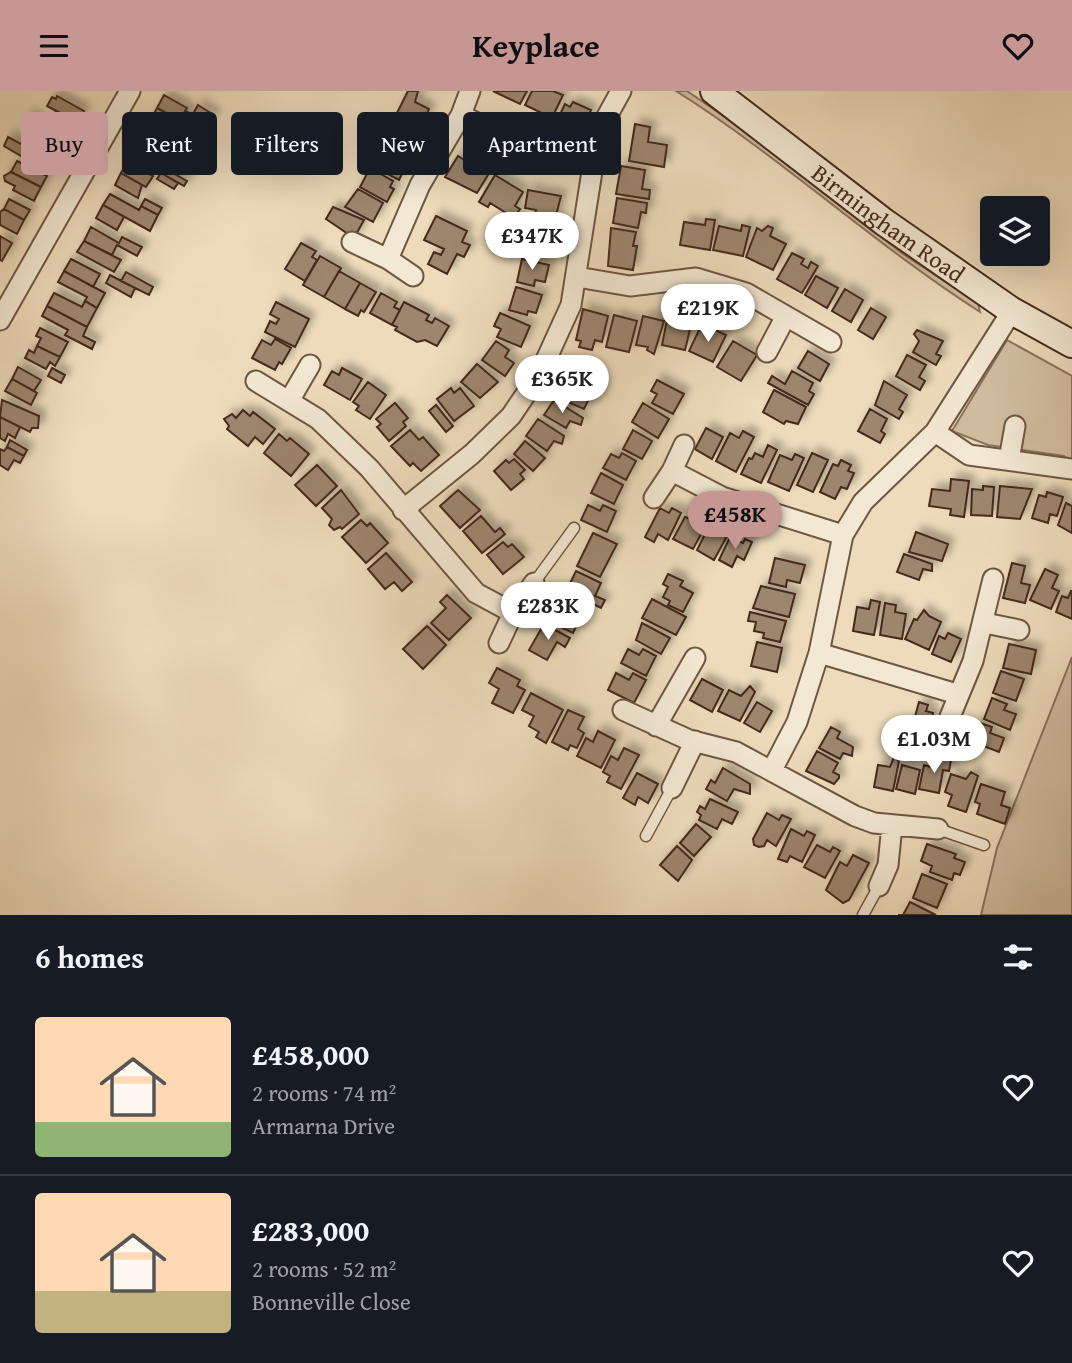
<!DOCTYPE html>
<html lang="en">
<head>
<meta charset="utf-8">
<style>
	:root { --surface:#171b24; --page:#242831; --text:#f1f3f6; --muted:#9ea1a6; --line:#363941; --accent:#c59692 }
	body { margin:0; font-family:"Gentium Book Plus",serif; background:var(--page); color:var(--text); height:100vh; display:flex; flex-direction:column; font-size:26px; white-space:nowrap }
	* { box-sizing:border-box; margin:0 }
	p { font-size:23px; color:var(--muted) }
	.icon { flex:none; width:38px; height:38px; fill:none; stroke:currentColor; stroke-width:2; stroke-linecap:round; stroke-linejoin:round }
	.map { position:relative; height:824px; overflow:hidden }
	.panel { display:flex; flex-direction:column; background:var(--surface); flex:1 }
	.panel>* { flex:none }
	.top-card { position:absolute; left:21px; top:21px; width:700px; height:63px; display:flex; gap:14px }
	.buttons { position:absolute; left:980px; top:105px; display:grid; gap:14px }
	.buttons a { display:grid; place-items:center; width:70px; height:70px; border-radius:7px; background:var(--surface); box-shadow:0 7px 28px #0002; font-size:35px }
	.price { position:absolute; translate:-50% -60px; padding:0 16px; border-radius:24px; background:#fff; color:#222; font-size:23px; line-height:46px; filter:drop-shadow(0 2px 4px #0008) }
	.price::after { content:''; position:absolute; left:50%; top:42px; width:21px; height:16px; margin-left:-10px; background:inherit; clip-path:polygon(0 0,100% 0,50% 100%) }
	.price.active { background:var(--accent); color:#111 }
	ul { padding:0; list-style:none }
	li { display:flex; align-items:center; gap:21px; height:175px; padding:0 35px }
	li+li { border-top:2px solid var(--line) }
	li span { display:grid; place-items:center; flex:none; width:196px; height:140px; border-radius:7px; color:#555 }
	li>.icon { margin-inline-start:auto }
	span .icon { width:84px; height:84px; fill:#fffc; stroke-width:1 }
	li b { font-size:30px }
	h2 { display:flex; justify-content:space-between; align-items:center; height:84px; padding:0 35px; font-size:30px }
	.chip { padding:0 24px; border-radius:7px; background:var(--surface); box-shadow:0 7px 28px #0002; font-size:24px; line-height:63px }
	.chip.active { background:var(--accent); color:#111 }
	header { display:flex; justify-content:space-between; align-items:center; height:91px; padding:0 35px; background:var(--accent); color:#111; font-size:32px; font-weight:700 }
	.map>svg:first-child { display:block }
	.green { fill:#d0bda0; stroke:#8a735e; stroke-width:2 }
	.building { fill:#9c866e; stroke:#45291b; stroke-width:2; filter:url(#shadow) }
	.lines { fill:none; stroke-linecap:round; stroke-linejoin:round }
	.service-casing { stroke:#6f5643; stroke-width:13 }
	.minor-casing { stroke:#6f5643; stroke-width:23 }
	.secondary-casing { stroke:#45291b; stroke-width:30 }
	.service { stroke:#f3e8d3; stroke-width:10 }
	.minor { stroke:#f3e8d3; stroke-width:19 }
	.secondary { stroke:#f3e8d3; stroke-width:26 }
	.labels { text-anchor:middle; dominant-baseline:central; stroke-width:5; stroke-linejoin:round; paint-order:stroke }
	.street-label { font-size:24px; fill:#45291b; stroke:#f3e8d3 }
</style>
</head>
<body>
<header><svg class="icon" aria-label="menu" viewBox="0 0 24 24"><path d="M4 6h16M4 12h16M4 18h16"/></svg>Keyplace<svg class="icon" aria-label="heart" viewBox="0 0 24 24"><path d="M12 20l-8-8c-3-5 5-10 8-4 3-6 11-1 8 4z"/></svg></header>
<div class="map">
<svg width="1072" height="824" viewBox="0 0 1072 824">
	<defs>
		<filter id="shadow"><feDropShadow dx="6" dy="-6" stdDeviation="3.5" flood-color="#0004"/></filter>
	</defs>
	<rect width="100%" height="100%" fill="#eddbbb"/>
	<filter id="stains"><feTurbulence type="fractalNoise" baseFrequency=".00286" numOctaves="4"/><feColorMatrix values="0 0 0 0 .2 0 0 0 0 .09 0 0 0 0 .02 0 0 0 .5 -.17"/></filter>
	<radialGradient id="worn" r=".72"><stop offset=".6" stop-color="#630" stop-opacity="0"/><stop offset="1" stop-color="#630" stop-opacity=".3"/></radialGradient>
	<path class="green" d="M 676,0 L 687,0 L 741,37 L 903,163 L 978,212 L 980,221 C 874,153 782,67 676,0 Z
		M 1007,249 L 1072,285 L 1072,370 L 1064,365 L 988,354 L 952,340 Z
		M 1072,566 L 1072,824 L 981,824 L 997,757 Z"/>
	<path class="building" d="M 408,0 L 418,0 L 415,11 L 429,18 L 418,41 L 396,30 L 400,23 L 397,22 Z
		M 493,0 L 527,0 L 520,13 Z
		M 532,0 L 553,0 L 563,4 L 552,27 L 525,14 Z
		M 164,4 L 187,17 L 185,20 L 192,23 L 187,33 L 157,17 Z
		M 57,5 L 84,20 L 77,31 L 47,15 L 52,6 L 56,8 Z
		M 573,11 L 591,19 L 579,43 L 554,36 L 565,13 L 570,16 Z
		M 198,14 L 214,24 L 211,30 L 194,21 Z
		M 157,17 L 183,31 L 177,42 L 151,28 Z
		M 56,20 L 77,31 L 70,44 L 49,32 Z
		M 29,24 L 40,31 L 37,36 L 66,52 L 59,65 L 30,49 L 36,38 L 24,32 Z
		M 635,33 L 650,36 L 648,51 L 667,54 L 664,76 L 629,70 Z
		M 396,34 L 420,45 L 409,66 L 377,50 L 382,40 L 391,45 Z
		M 145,38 L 171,52 L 165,64 L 139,50 Z
		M 182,42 L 204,55 L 201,61 L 178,49 Z
		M 8,46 L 21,53 L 25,46 L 59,65 L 52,77 L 24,61 L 21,65 L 4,55 Z
		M 178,49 L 201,61 L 197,68 L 174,55 Z
		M 139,50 L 165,64 L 159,75 L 133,62 Z
		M 386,57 L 409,69 L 399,89 L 367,72 L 373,62 L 381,66 Z
		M 458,65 L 466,70 L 469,66 L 491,79 L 477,102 L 445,86 Z
		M 17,70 L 47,85 L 41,96 L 11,81 Z
		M 127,71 L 153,85 L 146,96 L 121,82 Z
		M 621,75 L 645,79 L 642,98 L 650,99 L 649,108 L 616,103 Z
		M 164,77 L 187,90 L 184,95 L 161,82 Z
		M 370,77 L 393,90 L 390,96 L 394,98 L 387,111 L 360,96 Z
		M 11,81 L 41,96 L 34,110 L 13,99 L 15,95 L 5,90 L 4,85 Z
		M 121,82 L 142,94 L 138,107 L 115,94 Z
		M 161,82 L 178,92 L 174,98 L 157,88 Z
		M 495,84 L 523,101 L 515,115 L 520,118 L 511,130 L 505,129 L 506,122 L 490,112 L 488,116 L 479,111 Z
		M 358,98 L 383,112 L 373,131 L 345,116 Z
		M 528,99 L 561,105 L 551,144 L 543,140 L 545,132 L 534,130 L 536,119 L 525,117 Z
		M 110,103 L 139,119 L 141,115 L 158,124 L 150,140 L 103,114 Z
		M 617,107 L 647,112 L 646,122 L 641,121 L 638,137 L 613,132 Z
		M 9,108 L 30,119 L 24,129 L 4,118 Z
		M 145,108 L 162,117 L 158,124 L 141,115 Z
		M 103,114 L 124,126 L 117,139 L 96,127 Z
		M 333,116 L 364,129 L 354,147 L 326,128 Z
		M 4,118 L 24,129 L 17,143 L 0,134 L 0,121 Z
		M 436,125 L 467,140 L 462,151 L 470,154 L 464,166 L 457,163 L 447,183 L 428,173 L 434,161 L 441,164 L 444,158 L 424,149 Z
		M 706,128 L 715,129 L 710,159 L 680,154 L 684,131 L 705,134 Z
		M 742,134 L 750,136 L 743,165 L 713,159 L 719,135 L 741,140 Z
		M 768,135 L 773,137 L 770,145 L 786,153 L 773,179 L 746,166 L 757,137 L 762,140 Z
		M 91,136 L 119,152 L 122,146 L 142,156 L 137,165 L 117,154 L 112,164 L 84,150 Z
		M 611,137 L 636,141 L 633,155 L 637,155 L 633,179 L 608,175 Z
		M 0,145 L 12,152 L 2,170 L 0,169 Z
		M 84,150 L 121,169 L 114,181 L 77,161 Z
		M 301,152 L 316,160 L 312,166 L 317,169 L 305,190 L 285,178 Z
		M 792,162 L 804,168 L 801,173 L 808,177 L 811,171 L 818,175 L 802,202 L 777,188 Z
		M 320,165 L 341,177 L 324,206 L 303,194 Z
		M 71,168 L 100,183 L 93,196 L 64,180 Z
		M 522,168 L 549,174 L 545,191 L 535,189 L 534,195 L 517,191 Z
		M 64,180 L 105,202 L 97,217 L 85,210 L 87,206 L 58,191 Z
		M 339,180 L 360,192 L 345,218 L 324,206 Z
		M 126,181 L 153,196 L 149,204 L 121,190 Z
		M 110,184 L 135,197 L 131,206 L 106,192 Z
		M 816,185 L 838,197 L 827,217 L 805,204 Z
		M 360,192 L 376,201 L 364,221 L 361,219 L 358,225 L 345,218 Z
		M 516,196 L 542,204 L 536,222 L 528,220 L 527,224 L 509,219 Z
		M 845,198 L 863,209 L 851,231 L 832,220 Z
		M 54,202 L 82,216 L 85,210 L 97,217 L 87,236 L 47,215 Z
		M 381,202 L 397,211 L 394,216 L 400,219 L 392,234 L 370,222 Z
		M 276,211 L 309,228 L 295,256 L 265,241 L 270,230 L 276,233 L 279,228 L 270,223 Z
		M 404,211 L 429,224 L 426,229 L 432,232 L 435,227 L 449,235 L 437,255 L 425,249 L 417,251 L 395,239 L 397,236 L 392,234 Z
		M 47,215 L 87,236 L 83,245 L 95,251 L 92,258 L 65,244 L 68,239 L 42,225 Z
		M 871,217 L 886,226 L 873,248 L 858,239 Z
		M 583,218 L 608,225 L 602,251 L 595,249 L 592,259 L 579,256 L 581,250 L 576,249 Z
		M 500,222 L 530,235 L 521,256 L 497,246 L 501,238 L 494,235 Z
		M 614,224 L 637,230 L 629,261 L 606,256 Z
		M 643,225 L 664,230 L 654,263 L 647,259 L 648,256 L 636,254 Z
		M 667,229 L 691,234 L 685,259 L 662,254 Z
		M 40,237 L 68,251 L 60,266 L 37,255 L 41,247 L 36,245 Z
		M 700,237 L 711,242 L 713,238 L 726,244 L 713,271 L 689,260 Z
		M 917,239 L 943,250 L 936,263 L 941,265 L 936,274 L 913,261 L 919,250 L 914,243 Z
		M 275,248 L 291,257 L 282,273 L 279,271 L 275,279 L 252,267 L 262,249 L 271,254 Z
		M 496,250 L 509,259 L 505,266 L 514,272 L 505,285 L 482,269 Z
		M 733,250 L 757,264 L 741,290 L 717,276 Z
		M 37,255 L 60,266 L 55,275 L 50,271 L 46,278 L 25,267 L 29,259 L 34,262 Z
		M 808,260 L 829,273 L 820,290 L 798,277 Z
		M 907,264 L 926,274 L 919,286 L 925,290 L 920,299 L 896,285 Z
		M 477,273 L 498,291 L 480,307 L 461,291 Z
		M 18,276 L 41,289 L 34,300 L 12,288 Z
		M 52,277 L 65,284 L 61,292 L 48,285 Z
		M 342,277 L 362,288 L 350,309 L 324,294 L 332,280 L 339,284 Z
		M 792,280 L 813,292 L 809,300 L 814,303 L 808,314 L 768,292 L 772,285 L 785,293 Z
		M 572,285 L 595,295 L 584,318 L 561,308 Z
		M 12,288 L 37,302 L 31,314 L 5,300 Z
		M 657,289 L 684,303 L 673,323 L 652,312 L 657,303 L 651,300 Z
		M 884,290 L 907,304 L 899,318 L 903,321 L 899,328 L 875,314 Z
		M 368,291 L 386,304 L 370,328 L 356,319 L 359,315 L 353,311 Z
		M 451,297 L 454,302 L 460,297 L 474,315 L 454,330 L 437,308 Z
		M 774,299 L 806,316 L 798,333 L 786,330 L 784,333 L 763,321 Z
		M 2,309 L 39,325 L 38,337 L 32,337 L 30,341 L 0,326 Z
		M 554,309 L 583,327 L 581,334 L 570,330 L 566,337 L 544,324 Z
		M 395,312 L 408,327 L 403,331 L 406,335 L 389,350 L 377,336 L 381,333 L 376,328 Z
		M 643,312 L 669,328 L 658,347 L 632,331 Z
		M 436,314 L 453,335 L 446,341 L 429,320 Z
		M 870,318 L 887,328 L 881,340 L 885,343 L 880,352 L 858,340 Z
		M 243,319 L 250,325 L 253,321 L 275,338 L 263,353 L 255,346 L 248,355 L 227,338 L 229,335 L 224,328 L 232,323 L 236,327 Z
		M 0,326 L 20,336 L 15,347 L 8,343 L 5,350 L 0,347 Z
		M 538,328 L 564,345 L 562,353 L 554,350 L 547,360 L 526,345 Z
		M 706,337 L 723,346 L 712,368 L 695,358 Z
		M 410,339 L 419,349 L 423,346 L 439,364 L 421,380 L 413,372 L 410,375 L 391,355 Z
		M 633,339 L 652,350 L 642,368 L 623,358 Z
		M 743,340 L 754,346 L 736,381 L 716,370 L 730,342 L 739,347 Z
		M 279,343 L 287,350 L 290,347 L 309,363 L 291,385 L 264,362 Z
		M 10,349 L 27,359 L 24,365 L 7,356 Z
		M 525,350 L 545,367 L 533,380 L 514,363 Z
		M 768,354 L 777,359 L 761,392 L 741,383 L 749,367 L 752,368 L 755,362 L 763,366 Z
		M 7,356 L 24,365 L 20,372 L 14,369 L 8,379 L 0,374 L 0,358 L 4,360 Z
		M 622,362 L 636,370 L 626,389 L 603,377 L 611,363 L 619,367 Z
		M 812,362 L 828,369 L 813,401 L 797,394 Z
		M 795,363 L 804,367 L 789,400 L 768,391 L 780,364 L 792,369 Z
		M 514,368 L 525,379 L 520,383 L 524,388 L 511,399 L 494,380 L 506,369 L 509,372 Z
		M 841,369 L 851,374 L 848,380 L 854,382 L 847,398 L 841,396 L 835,408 L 820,401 L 833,373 L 838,375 Z
		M 317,374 L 337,395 L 316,415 L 295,394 Z
		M 601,382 L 623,394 L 614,413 L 591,402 Z
		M 951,388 L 969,390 L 964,426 L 950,424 L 951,418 L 929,415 L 932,398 L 950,400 Z
		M 983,395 L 994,396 L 992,425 L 971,424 L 972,398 L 983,399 Z
		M 1000,395 L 1032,398 L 1020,428 L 997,426 Z
		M 341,399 L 359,423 L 342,438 L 340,436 L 334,439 L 329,434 L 332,428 L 322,417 Z
		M 458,399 L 480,419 L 460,437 L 440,415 Z
		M 1047,401 L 1063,406 L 1057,425 L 1050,423 L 1048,432 L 1032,427 L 1039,404 L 1046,406 Z
		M 1066,412 L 1072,415 L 1072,442 L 1058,434 Z
		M 588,414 L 600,420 L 603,414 L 616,420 L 607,441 L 581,429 Z
		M 660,417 L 669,422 L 672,417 L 681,422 L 668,449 L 658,443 L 654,451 L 645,446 Z
		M 481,425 L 495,441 L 500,437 L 505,443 L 482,462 L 463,440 Z
		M 685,426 L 706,434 L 693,458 L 673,448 Z
		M 361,429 L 367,435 L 370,432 L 388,452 L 366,472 L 342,446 Z
		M 709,435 L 727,445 L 714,469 L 697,459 Z
		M 916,441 L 948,453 L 942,470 L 909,461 Z
		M 593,442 L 617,453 L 600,486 L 577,475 Z
		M 730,446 L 743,452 L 745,448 L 752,451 L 744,469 L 737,465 L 732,476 L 719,469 Z
		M 503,451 L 508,456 L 512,453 L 524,466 L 503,483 L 487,464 Z
		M 386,462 L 412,491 L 402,500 L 394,491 L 385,498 L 368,478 Z
		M 904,463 L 932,473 L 932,480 L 923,478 L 919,489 L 897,481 Z
		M 775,467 L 805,474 L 800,492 L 787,489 L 786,496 L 769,492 Z
		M 1012,472 L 1025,475 L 1021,492 L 1030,494 L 1025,512 L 1003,507 Z
		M 1045,478 L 1058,484 L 1052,497 L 1059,500 L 1051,518 L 1030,509 Z
		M 576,480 L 601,492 L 595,505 L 605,509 L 601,517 L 591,512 L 589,517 L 564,505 Z
		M 668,483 L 683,490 L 680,495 L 693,502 L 683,521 L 668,514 L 670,510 L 663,506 L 668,496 L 663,493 Z
		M 761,495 L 795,503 L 789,526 L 753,517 Z
		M 1071,500 L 1072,500 L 1072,528 L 1056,521 L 1062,505 L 1068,507 Z
		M 447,504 L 471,527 L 449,549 L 431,532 L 446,517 L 440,511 Z
		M 557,505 L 585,518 L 573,542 L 546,529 Z
		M 652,508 L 686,526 L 676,544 L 642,527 Z
		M 871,509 L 880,511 L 874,544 L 853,540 L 857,516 L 869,518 Z
		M 885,512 L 896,514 L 895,521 L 906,523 L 902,548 L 880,544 Z
		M 924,519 L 929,525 L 941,531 L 929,559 L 905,548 L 914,528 L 917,529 Z
		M 750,521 L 786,530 L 780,551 L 763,547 L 764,542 L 754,540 L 756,531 L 748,530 Z
		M 642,532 L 670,547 L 661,563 L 636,549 Z
		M 544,533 L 570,547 L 565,556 L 557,551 L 547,569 L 529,559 Z
		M 427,535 L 446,554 L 423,578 L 403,558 Z
		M 948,542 L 961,548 L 951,571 L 932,563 L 939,545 L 945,548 Z
		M 757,551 L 782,557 L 777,581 L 751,575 Z
		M 1009,553 L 1036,559 L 1031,583 L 1003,577 Z
		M 628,558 L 639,564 L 643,558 L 656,565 L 646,585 L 621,572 Z
		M 497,577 L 520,589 L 517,595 L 525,599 L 513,622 L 492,612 L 499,598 L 489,592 Z
		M 1001,580 L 1024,588 L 1016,610 L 993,602 Z
		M 616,582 L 629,589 L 633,582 L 646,589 L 634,612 L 608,599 Z
		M 702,588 L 723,599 L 712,621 L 690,609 Z
		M 750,595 L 755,601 L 740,630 L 718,620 L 729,599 L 741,605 Z
		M 531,602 L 563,619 L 546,652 L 536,646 L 539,641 L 529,635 L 534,625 L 522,619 Z
		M 992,607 L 1007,613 L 1004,619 L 1016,623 L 1010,639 L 984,628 Z
		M 757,611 L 772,620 L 760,641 L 744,632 Z
		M 919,611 L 928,614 L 926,620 L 933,622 L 930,634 L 914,629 Z
		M 568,619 L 584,626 L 578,638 L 584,642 L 577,657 L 570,654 L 568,659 L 552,651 Z
		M 977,631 L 992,636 L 990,642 L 1004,647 L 999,661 L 970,650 Z
		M 831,636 L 840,641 L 837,647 L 853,656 L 852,665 L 843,662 L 840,668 L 819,657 Z
		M 598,640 L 615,649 L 601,677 L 577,665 L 586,647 L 593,651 Z
		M 624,657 L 639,664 L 621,698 L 607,691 L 610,685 L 603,681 L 611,665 L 618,669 Z
		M 817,660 L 838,672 L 833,681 L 839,684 L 839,687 L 834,693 L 806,680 Z
		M 894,666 L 899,670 L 893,700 L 874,696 L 878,674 L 890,676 Z
		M 937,666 L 951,669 L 949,680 L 943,679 L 939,702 L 919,698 L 924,674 L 935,677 Z
		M 902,674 L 920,679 L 915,703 L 896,698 Z
		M 723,677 L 750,693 L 750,703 L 734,698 L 727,710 L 706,698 L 711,689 L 715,692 Z
		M 971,681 L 978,685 L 966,721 L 948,715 L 952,704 L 945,701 L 951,683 L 966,688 Z
		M 637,682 L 658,693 L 648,712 L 638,706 L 635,714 L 623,707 Z
		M 981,693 L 1005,701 L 1001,714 L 1010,717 L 1005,733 L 977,723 L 980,713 L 975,711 Z
		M 710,708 L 738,721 L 732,733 L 722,728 L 717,738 L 699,729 L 701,724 L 697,721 L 700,715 L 705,718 Z
		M 767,722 L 779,729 L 782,724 L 791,728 L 776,755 L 767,749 L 764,755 L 759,756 L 754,754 L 753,748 Z
		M 696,733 L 711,746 L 694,765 L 680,752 Z
		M 791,738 L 804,745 L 807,740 L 815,744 L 802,771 L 790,765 L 787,771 L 778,768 Z
		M 927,753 L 956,763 L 954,767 L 965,771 L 960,784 L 954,782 L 952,789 L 930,781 L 932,775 L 921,770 Z
		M 817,754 L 830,761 L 833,756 L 840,760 L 825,787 L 804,776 Z
		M 677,755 L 692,769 L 678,790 L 660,774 Z
		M 853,764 L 869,772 L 849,809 L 843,812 L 826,799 L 840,771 L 847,775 Z
		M 922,783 L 947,793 L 937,817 L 913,807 Z
		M 910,811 L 936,824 L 898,824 L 903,824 Z"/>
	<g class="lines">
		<defs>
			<path id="service" d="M 534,492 L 574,437
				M 938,738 L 984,754
				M 646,745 L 672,697
				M 863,824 L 879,795"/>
			<path id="minor" d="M 461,24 L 540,64 L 592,75
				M 352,151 L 388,168 L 413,185
				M 388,168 L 420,94 L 461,24 L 470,0
				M 577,186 L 630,195 L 696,187 L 746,202 L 831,251
				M 0,229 L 130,0
				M 767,261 L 786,225
				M 256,290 L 318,328 L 369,377 L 476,502 L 513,522
				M 289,310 L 310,274
				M 935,341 L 969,364 L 1072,378
				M 1009,369 L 1015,335
				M 672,380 L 722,406 L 843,444
				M 654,407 L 672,380 L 684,354
				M 403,419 L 472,363 L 511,325 L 540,282 L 571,214 L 596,55 L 601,36 L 621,0
				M 985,532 L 1019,539
				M 499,552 L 513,522 L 534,492
				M 819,562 L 957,603
				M 623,619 L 689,649 L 736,661 L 855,725 L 874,732 L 938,738
				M 947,633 L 973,570 L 993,488
				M 656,635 L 695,567
				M 772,679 L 797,631 L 819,562 L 843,444 L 863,411 L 935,341 L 1012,220
				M 672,697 L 695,650
				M 879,795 L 888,774 L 892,734"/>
			<g id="secondary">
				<path id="s1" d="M 714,0 L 884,131 L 1012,220 L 1072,253"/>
			</g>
		</defs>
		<use href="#service" class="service-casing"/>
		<use href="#minor" class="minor-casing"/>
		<use href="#secondary" class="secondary-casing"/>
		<use href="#service" class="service"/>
		<use href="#minor" class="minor"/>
		<use href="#secondary" class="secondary"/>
	</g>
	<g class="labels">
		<g class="street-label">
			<text stroke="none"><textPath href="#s1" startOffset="219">Birmingham Road</textPath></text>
		</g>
	</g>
	<rect width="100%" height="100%" filter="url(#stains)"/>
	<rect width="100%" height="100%" fill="url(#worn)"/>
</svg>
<div class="buttons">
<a><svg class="icon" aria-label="layers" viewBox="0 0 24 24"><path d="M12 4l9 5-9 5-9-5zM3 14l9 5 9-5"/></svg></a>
</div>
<b class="price" style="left:532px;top:181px">£347K</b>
<b class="price" style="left:708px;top:253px">£219K</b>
<b class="price" style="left:562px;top:324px">£365K</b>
<b class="price active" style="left:735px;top:460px">£458K</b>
<b class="price" style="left:548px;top:551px">£283K</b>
<b class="price" style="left:934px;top:684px">£1.03M</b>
<div class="top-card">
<a class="chip active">Buy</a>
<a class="chip">Rent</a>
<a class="chip">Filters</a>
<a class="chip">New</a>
<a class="chip">Apartment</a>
</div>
</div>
<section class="panel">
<h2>6 homes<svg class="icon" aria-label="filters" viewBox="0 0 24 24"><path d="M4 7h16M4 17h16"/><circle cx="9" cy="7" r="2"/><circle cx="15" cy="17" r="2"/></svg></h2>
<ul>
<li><span style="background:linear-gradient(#ffd9b3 75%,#8fb573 0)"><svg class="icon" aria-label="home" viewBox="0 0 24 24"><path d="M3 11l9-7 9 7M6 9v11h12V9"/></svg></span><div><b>£458,000</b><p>2 rooms · 74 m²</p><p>Armarna Drive</p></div><svg class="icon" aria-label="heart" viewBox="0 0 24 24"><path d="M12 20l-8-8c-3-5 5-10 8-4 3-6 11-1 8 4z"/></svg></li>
<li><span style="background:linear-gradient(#ffd9b3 70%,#c2b280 0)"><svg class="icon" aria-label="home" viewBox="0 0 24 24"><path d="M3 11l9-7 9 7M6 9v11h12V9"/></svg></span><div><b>£283,000</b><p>2 rooms · 52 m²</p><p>Bonneville Close</p></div><svg class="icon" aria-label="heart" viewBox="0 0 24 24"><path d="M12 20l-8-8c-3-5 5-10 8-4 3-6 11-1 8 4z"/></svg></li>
</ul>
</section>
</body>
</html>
